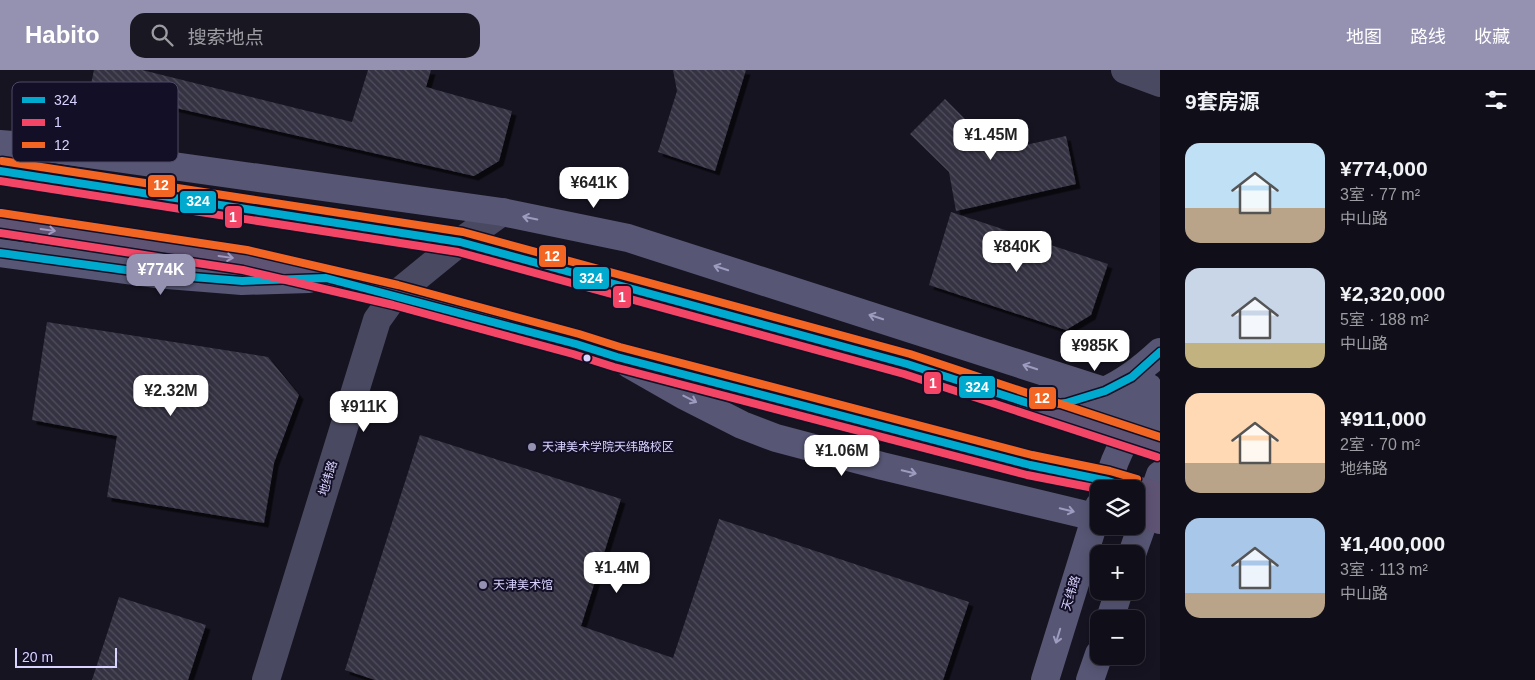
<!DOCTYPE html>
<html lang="zh">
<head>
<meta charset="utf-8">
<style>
	:root { --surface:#100f19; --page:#191822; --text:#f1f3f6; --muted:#9c9ca2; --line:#302f38; --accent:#9591b1 }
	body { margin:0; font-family:Helvetica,"Noto Sans SC",sans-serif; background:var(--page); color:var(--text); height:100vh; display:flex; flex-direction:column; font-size:19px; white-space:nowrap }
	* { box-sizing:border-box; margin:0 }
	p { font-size:16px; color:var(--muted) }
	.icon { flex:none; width:28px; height:28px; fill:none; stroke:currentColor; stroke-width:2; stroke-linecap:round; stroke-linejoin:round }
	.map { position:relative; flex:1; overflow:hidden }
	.details { display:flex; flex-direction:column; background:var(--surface); width:375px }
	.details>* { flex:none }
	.tools { position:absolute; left:1090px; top:410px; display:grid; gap:10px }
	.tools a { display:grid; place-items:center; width:55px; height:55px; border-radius:10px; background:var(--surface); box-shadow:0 2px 12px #0003,0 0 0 1px var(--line); font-size:25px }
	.scale { position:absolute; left:15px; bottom:12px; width:102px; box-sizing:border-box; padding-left:5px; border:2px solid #d9d4ff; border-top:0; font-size:14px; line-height:18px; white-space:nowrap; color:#d9d4ff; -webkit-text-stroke:4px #130f26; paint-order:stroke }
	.price { position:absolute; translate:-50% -42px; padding:0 11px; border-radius:10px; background:#fff; color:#222; font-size:16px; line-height:32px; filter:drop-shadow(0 1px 2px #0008) }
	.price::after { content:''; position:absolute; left:50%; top:30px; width:15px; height:11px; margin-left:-8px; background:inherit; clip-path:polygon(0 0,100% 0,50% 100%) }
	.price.current { background:var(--accent); color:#fff }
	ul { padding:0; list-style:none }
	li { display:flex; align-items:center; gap:15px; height:125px; padding:0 25px }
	li span { display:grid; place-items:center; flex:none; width:140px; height:100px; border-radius:15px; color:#555 }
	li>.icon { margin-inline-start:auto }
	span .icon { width:60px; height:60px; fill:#fffc; stroke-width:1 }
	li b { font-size:21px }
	h2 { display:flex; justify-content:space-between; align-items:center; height:60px; padding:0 25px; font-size:21px }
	header { display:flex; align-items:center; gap:30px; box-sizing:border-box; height:70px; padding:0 25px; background:var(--accent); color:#fff }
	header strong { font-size:24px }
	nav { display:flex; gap:28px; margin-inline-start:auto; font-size:18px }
	.search { width:350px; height:45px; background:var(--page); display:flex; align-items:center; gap:12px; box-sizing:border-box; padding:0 18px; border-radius:15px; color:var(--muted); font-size:19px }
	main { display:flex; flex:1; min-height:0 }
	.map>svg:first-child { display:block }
	.building { fill:url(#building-back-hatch); filter:url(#shadow) }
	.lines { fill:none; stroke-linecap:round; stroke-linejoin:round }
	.street { stroke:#4a4962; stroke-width:28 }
	.secondary { stroke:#575674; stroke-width:28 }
	.primary { stroke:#5e5373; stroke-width:28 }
	.bus-1-casing { stroke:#130f26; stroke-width:11 }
	.bus-2-casing { stroke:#130f26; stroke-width:11 }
	.bus-3-casing { stroke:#130f26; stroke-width:11 }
	.bus-1 { stroke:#00a9ce; stroke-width:8 }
	.bus-2 { stroke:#f34667; stroke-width:8 }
	.bus-3 { stroke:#f26522; stroke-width:8 }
	.oneway { stroke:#9e9bc0 }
	.oneway2 { stroke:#a29ac0 }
	.bus-dot { fill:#d9d4ff; stroke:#130f26; stroke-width:2 }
	.poi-dot { fill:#9591b1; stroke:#130f26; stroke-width:2 }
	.labels { text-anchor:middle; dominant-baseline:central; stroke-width:4; stroke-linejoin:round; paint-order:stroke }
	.poi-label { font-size:12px; fill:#d9d4ff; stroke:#130f26; text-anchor:start }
	.street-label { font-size:12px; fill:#d9d4ff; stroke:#130f26 }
	.key { fill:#130f26; stroke:#4e4a67; stroke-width:1 }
	.key-label { font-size:14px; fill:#d9d4ff }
	.line-badge { stroke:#130f26; stroke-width:2 }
	.badge-label { font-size:14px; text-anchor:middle; font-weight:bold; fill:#fff }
</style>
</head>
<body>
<header>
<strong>Habito</strong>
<div class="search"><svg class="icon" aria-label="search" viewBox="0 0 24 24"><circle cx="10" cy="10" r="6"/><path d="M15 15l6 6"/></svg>搜索地点</div>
<nav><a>地图</a><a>路线</a><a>收藏</a></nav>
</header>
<main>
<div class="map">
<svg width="1160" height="610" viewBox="0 0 1160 610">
	<defs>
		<pattern id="building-back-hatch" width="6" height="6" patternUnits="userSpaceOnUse" patternTransform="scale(1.25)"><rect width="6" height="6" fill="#343243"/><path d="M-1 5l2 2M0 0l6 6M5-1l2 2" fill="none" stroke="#514f5f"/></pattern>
		<filter id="shadow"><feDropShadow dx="4.5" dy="4.5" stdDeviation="0" flood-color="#0009"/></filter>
	</defs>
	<rect width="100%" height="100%" fill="#161421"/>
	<path class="building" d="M 94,0 L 142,0 L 352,52 L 368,0 L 431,0 L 426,17 L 512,41 L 499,91 L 474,106 L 145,31 L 144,36 L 89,24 Z
		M 673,0 L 746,0 L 715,101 L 658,82 L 677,21 Z
		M 945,29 L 989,73 L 1003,80 L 1066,66 L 1076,114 L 956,141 L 949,102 L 910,64 Z
		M 951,142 L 1108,194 L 1091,245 L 1066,260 L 929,215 Z
		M 47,252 L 268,287 L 299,325 L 274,393 L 264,453 L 107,427 L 117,366 L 32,350 Z
		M 420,365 L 621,429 L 581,556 L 673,588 L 719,449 L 969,532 L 943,610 L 375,610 L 345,600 Z
		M 119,527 L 206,555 L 188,610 L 92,610 Z"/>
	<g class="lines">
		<path class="street" d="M 1125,0 L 1160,13
			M 266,610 L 377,250 L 395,225 L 460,172 L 502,142"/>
		<path class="secondary" d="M 0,74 L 38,77 L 502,142 L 628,168 L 1160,339
			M 0,183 L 155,204 L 242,211 L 309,209
			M 629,294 L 685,326 L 742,355 L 776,368 L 882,396 L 1099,448
			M 1037,336 C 1093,330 1119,320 1160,282
			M 1065,340 L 1151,350
			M 1105,419 L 1115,391 L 1148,317
			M 1132,484 L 1160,405
			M 1110,549 L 1119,521
			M 1045,610 L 1099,436
			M 1090,610 L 1099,584"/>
		<path class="primary" d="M 0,101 L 460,172 L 907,294 L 1160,378
			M 0,153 L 245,190 L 395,225 L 576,274 L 617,287 L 1030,395 L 1108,411 L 1134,419
			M 1136,420 L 1160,427
			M 1136,439 L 1160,450"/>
		<defs>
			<path id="bus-1" d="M 0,101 L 460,172 L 907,294 L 1037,336 L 1066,333 L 1105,321 L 1132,307 L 1160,282
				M 0,183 L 155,204 L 242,211 L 326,208 L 576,274 L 617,287 L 1030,395 L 1108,411 L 1133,419"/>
			<path id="bus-2" d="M 0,111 L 458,182 L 904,304 L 1157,387
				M 0,163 L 243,200 L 393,235 L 573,284 L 614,297 L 1027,405 L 1099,419"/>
			<path id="bus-3" d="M 2,91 L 463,162 L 910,284 L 1160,367
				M 1,143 L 247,180 L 398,215 L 579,264 L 620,277 L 1032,385 L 1110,401 L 1137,409"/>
		</defs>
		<use href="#bus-1" class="bus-1-casing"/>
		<use href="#bus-2" class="bus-2-casing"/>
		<use href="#bus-3" class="bus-3-casing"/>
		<use href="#bus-1" class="bus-1"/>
		<use href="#bus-2" class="bus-2"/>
		<use href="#bus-3" class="bus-3"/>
	</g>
	<defs><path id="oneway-shaft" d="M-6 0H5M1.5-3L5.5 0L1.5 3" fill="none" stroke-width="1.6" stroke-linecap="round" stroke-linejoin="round" transform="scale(1.25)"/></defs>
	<g class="oneway">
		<use href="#oneway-shaft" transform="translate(530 148) rotate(-168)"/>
		<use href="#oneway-shaft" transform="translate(721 198) rotate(-162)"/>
		<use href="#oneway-shaft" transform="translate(876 247) rotate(-162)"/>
		<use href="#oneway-shaft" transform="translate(1030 297) rotate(-162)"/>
		<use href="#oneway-shaft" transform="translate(690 329) rotate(27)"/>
		<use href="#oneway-shaft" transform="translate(909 402) rotate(13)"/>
		<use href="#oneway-shaft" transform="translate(1067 440) rotate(14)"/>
		<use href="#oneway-shaft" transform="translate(1058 566) rotate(107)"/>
	</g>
	<g class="oneway2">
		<use href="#oneway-shaft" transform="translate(48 160) rotate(8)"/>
		<use href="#oneway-shaft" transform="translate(226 187) rotate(8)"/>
	</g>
	<circle class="bus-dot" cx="587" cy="288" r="4.5"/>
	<g class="poi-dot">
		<circle cx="532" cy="377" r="5"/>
		<circle cx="483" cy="515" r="5"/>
	</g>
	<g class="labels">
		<g class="poi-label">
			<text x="542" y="377">天津美术学院天纬路校区</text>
			<text x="493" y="515">天津美术馆</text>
		</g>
		<g class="street-label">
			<text transform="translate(328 408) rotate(-73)">地纬路</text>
			<text transform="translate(1071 523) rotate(-73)">天纬路</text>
		</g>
	</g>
	<rect x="12" y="12" width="166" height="80" rx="8" class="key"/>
	<rect x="22" y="27" width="23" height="6" fill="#00a9ce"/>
	<rect x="22" y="49" width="23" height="7" fill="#f34667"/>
	<rect x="22" y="72" width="23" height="6" fill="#f26522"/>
	<g class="key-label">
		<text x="54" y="35">324</text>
		<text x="54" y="57">1</text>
		<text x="54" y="80">12</text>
	</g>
	<g class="line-badge">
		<rect x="147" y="104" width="29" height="24" rx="5" fill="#f26522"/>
		<rect x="179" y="120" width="38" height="24" rx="5" fill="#00a9ce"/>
		<rect x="224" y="135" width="19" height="24" rx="5" fill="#f34667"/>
		<rect x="538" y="174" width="29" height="24" rx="5" fill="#f26522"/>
		<rect x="572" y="196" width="38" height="24" rx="5" fill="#00a9ce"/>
		<rect x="612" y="215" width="20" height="24" rx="5" fill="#f34667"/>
		<rect x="923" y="301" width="19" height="24" rx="5" fill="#f34667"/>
		<rect x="958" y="305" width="38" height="24" rx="5" fill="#00a9ce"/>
		<rect x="1028" y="316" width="29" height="24" rx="5" fill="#f26522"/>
	</g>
	<g class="badge-label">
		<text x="161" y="120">12</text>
		<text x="198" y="136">324</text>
		<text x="233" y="152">1</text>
		<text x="552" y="191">12</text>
		<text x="591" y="213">324</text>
		<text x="622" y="232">1</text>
		<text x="933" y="318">1</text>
		<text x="977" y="322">324</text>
		<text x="1042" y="333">12</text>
	</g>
</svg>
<div class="tools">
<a><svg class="icon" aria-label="layers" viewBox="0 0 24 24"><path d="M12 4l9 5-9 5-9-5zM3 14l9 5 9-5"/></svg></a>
<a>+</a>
<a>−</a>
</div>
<div class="scale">20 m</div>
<b class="price" style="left:991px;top:91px">¥1.45M</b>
<b class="price" style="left:594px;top:139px">¥641K</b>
<b class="price" style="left:1017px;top:203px">¥840K</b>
<b class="price current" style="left:161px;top:226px">¥774K</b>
<b class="price" style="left:1095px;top:302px">¥985K</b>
<b class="price" style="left:171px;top:347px">¥2.32M</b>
<b class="price" style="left:364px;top:363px">¥911K</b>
<b class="price" style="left:842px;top:407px">¥1.06M</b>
<b class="price" style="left:617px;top:524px">¥1.4M</b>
</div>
<section class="details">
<h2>9套房源<svg class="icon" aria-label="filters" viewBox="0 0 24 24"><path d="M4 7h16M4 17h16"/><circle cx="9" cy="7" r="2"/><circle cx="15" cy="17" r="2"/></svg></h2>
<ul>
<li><span style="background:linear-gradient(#bfe0f5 65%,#b9a48a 0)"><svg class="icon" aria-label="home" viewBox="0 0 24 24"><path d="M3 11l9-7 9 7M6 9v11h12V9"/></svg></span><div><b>¥774,000</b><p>3室 · 77 m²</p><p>中山路</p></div></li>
<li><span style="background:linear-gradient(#c9d6e8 75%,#c2b280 0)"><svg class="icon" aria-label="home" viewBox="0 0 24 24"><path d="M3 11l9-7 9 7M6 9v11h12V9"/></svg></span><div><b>¥2,320,000</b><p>5室 · 188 m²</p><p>中山路</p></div></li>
<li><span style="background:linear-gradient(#ffd9b3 70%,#b9a48a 0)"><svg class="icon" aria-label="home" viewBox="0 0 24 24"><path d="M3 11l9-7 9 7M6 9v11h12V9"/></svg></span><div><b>¥911,000</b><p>2室 · 70 m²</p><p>地纬路</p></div></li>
<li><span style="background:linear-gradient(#a9c7e8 75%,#b9a48a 0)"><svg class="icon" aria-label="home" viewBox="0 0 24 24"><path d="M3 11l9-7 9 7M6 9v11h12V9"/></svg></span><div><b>¥1,400,000</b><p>3室 · 113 m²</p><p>中山路</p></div></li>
</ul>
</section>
</main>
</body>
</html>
